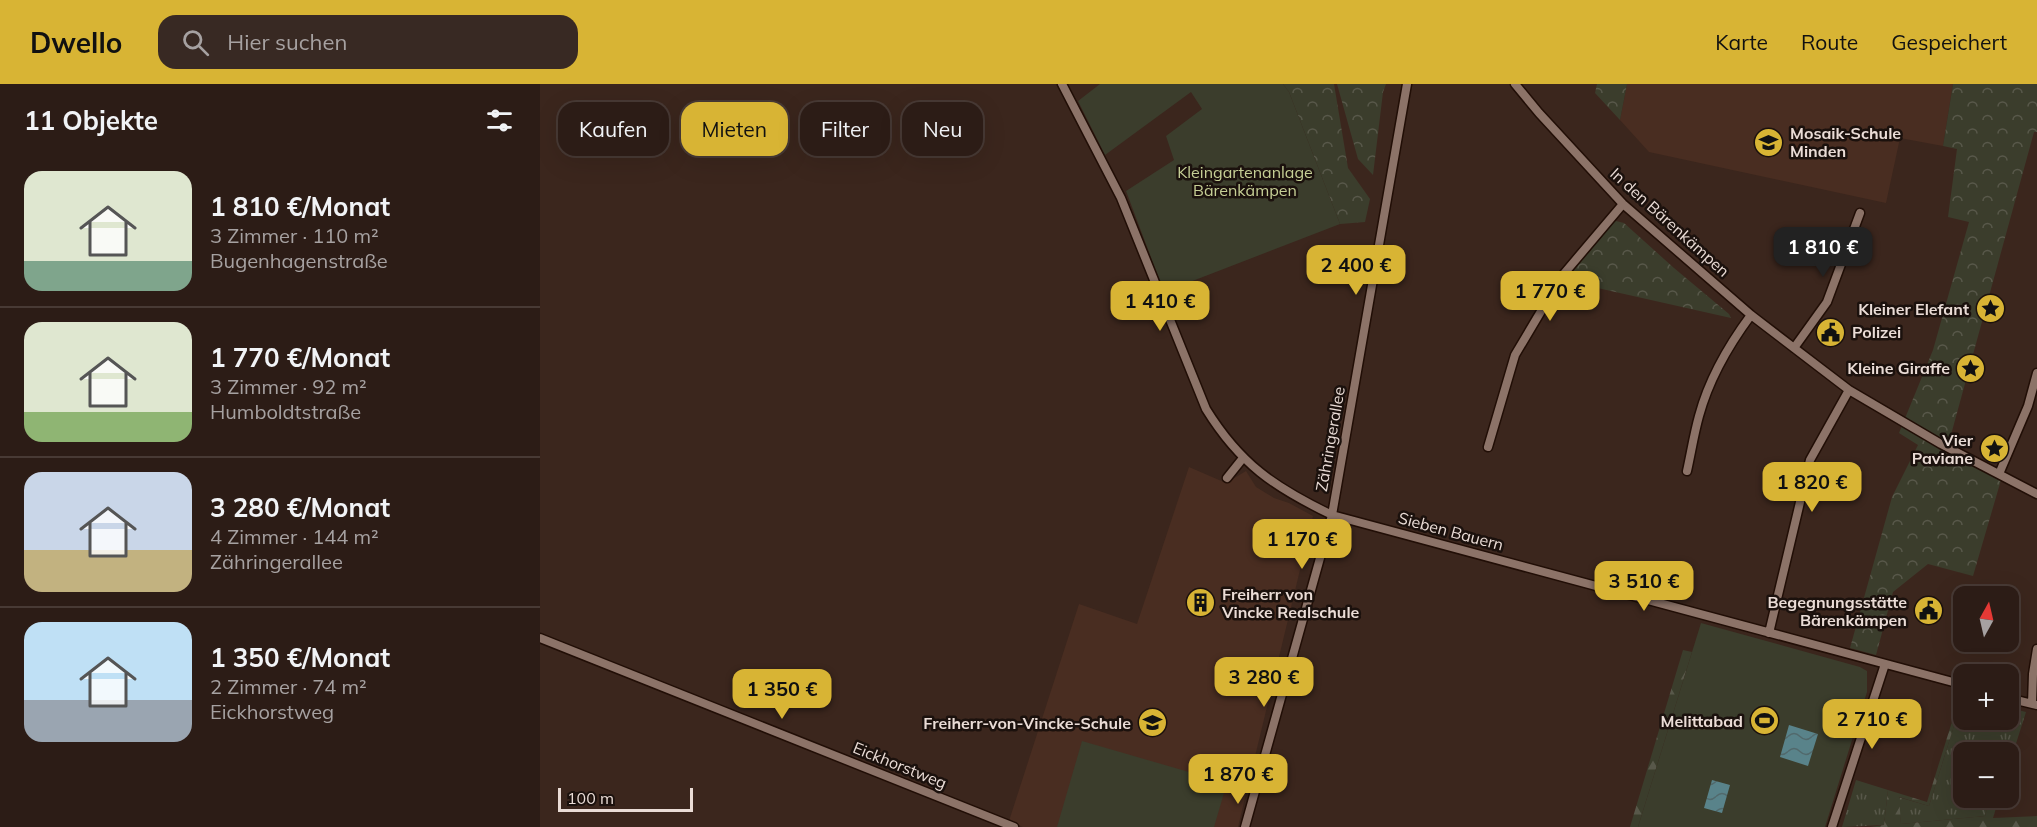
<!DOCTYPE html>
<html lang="de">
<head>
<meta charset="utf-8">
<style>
	:root { --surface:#2c1c16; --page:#382923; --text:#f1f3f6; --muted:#a6a1a1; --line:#483a35; --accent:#d8b434 }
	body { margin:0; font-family:Mulish,sans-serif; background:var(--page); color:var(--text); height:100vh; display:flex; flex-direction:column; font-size:22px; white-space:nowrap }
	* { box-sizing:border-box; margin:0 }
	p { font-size:20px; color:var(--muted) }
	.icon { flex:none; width:33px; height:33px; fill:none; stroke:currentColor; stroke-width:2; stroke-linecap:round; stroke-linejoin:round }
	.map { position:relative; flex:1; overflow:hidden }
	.sheet { display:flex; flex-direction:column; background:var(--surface); width:540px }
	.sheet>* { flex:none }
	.guide { position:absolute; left:18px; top:18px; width:570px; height:54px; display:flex; gap:12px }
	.needle { width:39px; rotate:8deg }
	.controls { position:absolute; left:1413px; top:502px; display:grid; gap:12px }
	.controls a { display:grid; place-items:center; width:66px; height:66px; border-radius:12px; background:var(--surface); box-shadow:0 6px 24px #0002,0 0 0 2px var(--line); font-size:30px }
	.scale { position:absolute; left:18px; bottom:15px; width:135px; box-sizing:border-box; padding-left:6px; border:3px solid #eadcd6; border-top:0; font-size:16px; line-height:21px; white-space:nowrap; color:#eadcd6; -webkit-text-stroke:4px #1b110d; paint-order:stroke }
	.price { position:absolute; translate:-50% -51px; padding:0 14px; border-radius:12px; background:var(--accent); color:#111; font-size:20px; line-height:39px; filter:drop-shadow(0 2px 3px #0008) }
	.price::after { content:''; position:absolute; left:50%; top:36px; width:18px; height:14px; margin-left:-9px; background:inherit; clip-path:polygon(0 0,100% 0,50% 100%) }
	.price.current { background:#222; color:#fff }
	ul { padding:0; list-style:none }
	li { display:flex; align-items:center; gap:18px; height:150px; padding:0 24px }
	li+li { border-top:2px solid var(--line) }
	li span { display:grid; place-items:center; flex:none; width:168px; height:120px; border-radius:18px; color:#555 }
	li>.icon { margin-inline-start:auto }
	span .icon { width:72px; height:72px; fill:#fffc; stroke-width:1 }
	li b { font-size:26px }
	h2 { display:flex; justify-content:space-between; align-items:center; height:72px; padding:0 24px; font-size:26px }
	.chip { padding:0 21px; border-radius:18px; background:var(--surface); box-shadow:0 6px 24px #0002,0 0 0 2px var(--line); font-size:21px; line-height:54px }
	.chip.current { background:var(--accent); color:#111 }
	header { display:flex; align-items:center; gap:36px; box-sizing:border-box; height:84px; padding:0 30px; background:var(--accent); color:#111 }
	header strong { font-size:28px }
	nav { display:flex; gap:33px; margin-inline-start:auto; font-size:21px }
	.search { width:420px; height:54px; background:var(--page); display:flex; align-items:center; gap:15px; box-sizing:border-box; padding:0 21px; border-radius:18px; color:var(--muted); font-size:22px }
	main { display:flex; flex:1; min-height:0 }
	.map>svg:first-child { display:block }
	.built { fill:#492d21 }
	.grass { fill:url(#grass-tufts) }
	.forest { fill:url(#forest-firs) }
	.park { fill:url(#park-crowns) }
	.garden { fill:#3b3d2c }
	.water { fill:url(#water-waves) }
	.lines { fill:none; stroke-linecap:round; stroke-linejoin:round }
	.minor-casing { stroke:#210e06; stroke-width:11 }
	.minor { stroke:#8c7368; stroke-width:8 }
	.labels { text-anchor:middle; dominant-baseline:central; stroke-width:5; stroke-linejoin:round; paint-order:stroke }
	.poi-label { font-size:16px; font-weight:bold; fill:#eadcd6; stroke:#1b110d; text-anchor:end }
	.park-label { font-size:16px; fill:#c7d096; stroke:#1b110d }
	.street-label { font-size:16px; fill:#eadcd6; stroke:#1b110d }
</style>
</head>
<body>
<header>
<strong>Dwello</strong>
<div class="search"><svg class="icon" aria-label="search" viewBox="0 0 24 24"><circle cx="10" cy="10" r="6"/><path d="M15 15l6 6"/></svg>Hier suchen</div>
<nav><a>Karte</a><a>Route</a><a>Gespeichert</a></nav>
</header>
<main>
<section class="sheet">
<h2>11 Objekte<svg class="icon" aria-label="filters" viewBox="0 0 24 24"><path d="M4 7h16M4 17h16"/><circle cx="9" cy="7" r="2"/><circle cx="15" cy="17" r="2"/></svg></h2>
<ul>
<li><span style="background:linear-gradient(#dfe7d0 75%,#7fa58c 0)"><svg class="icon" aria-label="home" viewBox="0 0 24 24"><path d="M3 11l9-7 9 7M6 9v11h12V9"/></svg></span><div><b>1 810 €/Monat</b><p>3 Zimmer · 110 m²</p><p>Bugenhagenstraße</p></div></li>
<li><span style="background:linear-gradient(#dfe7d0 75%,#8fb573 0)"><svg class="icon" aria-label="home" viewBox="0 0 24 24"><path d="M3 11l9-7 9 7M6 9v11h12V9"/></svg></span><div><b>1 770 €/Monat</b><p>3 Zimmer · 92 m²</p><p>Humboldtstraße</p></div></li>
<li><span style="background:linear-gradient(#c9d6e8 65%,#c2b280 0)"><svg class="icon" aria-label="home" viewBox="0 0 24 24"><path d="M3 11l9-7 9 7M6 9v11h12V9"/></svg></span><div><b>3 280 €/Monat</b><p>4 Zimmer · 144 m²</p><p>Zähringerallee</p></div></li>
<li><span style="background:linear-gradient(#bfe0f5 65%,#9aa5b1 0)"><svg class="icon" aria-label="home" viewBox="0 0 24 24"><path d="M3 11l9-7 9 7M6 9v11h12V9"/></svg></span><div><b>1 350 €/Monat</b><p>2 Zimmer · 74 m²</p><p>Eickhorstweg</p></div></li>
</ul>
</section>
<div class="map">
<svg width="1497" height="743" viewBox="0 0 1497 743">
	<defs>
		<pattern id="grass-tufts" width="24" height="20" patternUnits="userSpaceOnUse" patternTransform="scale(1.5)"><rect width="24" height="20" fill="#3b3d2c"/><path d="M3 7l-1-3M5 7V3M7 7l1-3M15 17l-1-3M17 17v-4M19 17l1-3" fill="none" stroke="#58584a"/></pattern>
		<pattern id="forest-firs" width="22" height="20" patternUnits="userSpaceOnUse" patternTransform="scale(1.5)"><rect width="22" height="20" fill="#3b3d2c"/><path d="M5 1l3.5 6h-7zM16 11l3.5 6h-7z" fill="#58584a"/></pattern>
		<pattern id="park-crowns" width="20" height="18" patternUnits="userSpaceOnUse" patternTransform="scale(1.5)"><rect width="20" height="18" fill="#3b3d2c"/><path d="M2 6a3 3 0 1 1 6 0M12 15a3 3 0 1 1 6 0" fill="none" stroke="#58584a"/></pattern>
		<pattern id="water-waves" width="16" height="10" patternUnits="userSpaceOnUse" patternTransform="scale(1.5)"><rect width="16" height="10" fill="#59838a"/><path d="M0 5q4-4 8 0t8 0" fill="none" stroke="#51696c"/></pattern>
	</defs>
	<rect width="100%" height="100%" fill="#3b261d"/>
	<path class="built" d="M 1087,0 L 1413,0 L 1403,62 L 1360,54 L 1346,119 L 1109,68 L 1080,36 Z
		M 649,383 L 686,399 L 706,387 L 716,403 L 734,414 L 749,419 L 773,432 L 698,743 L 483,743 L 469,737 L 539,520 L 597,540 Z"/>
	<path class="grass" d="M 1423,613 L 1424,636 L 1468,636 L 1469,624 L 1486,628 L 1473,669 L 1464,666 L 1463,669 L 1424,669 L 1424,714 L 1450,714 L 1445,732 L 1361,740 L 1358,713 L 1389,722 Z
		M 1316,696 L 1348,706 L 1344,741 L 1302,743 Z"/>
	<path class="forest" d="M 1143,566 L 1152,568 L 1098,743 L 1090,743 Z
		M 1420,612 L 1423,613 L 1389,722 L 1359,713 L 1361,740 L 1445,732 L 1450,714 L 1459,714 L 1453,734 L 1497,732 L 1497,743 L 1330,743 L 1344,741 L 1348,706 L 1387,718 Z"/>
	<path class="park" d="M 743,0 L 794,0 L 808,84 L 830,115 L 825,138 L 800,140 L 749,8 Z
		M 797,0 L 846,0 L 843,8 L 833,91 L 818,75 Z
		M 1057,0 L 1087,0 L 1080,36 L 1055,9 Z
		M 1413,0 L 1497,0 L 1497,48 L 1494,48 L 1406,369 L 1461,396 L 1433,492 L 1388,480 L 1353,508 L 1336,571 L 1310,564 L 1352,413 L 1378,361 L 1359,349 L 1393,266 L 1429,138 L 1408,133 L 1417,65 L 1403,62 Z
		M 1076,137 L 1084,139 L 1134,184 L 1189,230 L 1191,234 L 1022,196 L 1072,139 Z"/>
	<path class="garden" d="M 560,0 L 743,0 L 749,8 L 800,140 L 624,208 L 586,107 L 634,76 L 626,52 L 662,25 L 651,8 L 565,71 L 538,17 Z
		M 1161,539 L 1320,583 L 1327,587 L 1327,608 L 1285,743 L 1098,743 Z
		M 542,657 L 687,699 L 674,743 L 517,743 Z"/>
	<path class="water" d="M 1249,641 L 1278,650 L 1268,682 L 1240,673 Z
		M 1172,696 L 1190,701 L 1182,729 L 1164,724 Z"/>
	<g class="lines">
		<defs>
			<path id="minor" d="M 522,0 L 581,114 L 666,325 C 700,380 734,403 792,431 L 1424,601
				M 975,0 L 999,29 L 1083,120 L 1211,231 L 1309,306 L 1401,360 L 1497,410
				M 1254,264 L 1287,218 L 1320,129
				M 948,363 L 975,271 L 1022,192 L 1083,120
				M 1147,387 C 1151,369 1154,350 1159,332 C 1169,295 1188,262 1211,231
				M 1459,390 L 1488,322 L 1497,289
				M 687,394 L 703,374
				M 1229,549 L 1270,376 L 1309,306
				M 0,554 L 474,743
				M 1468,614 L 1497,621
				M 1492,620 L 1493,590 L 1497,565
				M 705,743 L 792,431 L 867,0
				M 1292,743 L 1345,580"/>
		</defs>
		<use href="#minor" class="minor-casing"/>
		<use href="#minor" class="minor"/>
	</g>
	<defs>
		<symbol id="school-disc" viewBox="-11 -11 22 22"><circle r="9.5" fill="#d8b434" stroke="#1b110d"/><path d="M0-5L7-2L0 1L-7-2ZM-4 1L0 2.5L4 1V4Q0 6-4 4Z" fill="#111"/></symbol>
		<symbol id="sight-disc" viewBox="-11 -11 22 22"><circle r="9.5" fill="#d8b434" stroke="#1b110d"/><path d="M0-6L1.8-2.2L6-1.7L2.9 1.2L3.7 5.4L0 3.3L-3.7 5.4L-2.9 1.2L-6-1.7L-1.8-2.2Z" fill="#111"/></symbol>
		<symbol id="civic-disc" viewBox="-11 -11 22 22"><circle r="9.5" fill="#d8b434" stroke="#1b110d"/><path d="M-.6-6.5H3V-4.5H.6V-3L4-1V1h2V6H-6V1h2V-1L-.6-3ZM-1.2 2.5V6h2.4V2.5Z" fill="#111"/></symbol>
		<symbol id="building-disc" viewBox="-11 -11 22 22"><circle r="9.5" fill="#d8b434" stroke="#1b110d"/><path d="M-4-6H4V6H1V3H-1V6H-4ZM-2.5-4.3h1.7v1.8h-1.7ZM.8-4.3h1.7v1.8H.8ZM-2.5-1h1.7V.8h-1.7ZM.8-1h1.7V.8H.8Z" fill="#111"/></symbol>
		<symbol id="stadium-disc" viewBox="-11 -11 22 22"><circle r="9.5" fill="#d8b434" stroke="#1b110d"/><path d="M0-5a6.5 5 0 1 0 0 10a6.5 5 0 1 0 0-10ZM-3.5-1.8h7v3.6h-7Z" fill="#111"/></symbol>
	</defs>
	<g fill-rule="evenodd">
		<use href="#school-disc" x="1212" y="42" width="33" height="33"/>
		<use href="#sight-disc" x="1434" y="208" width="33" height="33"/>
		<use href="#civic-disc" x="1274" y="232" width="33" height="33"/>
		<use href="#sight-disc" x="1414" y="268" width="33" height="33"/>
		<use href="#sight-disc" x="1438" y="348" width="33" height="33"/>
		<use href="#building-disc" x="644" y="502" width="33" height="33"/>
		<use href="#civic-disc" x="1372" y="510" width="33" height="33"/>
		<use href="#stadium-disc" x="1208" y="620" width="33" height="33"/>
		<use href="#school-disc" x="596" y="622" width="33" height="33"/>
	</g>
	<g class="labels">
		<g class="poi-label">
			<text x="1250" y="49" text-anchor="start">Mosaik-Schule<tspan x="1250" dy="18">Minden</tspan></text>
			<text x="1429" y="225">Kleiner Elefant</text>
			<text x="1312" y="248" text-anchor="start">Polizei</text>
			<text x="1410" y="284">Kleine Giraffe</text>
			<text x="1433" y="356">Vier<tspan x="1433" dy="18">Paviane</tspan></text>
			<text x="682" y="510" text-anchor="start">Freiherr von<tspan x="682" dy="18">Vincke Realschule</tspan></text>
			<text x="1367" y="518">Begegnungsstätte<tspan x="1367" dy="18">Bärenkämpen</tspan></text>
			<text x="1203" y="637">Melittabad</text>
			<text x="591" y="639">Freiherr-von-Vincke-Schule</text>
		</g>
		<g class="park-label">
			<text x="705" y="88">Kleingartenanlage<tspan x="705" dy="18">Bärenkämpen</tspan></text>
		</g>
		<g class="street-label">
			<text transform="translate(1130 138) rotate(42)">In den Bärenkämpen</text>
			<text transform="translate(790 355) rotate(-80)">Zähringerallee</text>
			<text transform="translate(911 447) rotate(15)">Sieben Bauern</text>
			<text transform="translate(360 681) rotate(22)">Eickhorstweg</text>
		</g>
	</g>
</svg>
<div class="controls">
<a><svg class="needle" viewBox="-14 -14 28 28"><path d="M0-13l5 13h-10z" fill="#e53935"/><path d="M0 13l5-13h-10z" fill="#a6a1a1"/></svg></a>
<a>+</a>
<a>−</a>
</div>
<div class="scale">100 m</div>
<b class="price current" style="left:1283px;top:194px">1 810 €</b>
<b class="price" style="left:816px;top:212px">2 400 €</b>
<b class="price" style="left:1010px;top:238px">1 770 €</b>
<b class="price" style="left:620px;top:248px">1 410 €</b>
<b class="price" style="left:1272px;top:429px">1 820 €</b>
<b class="price" style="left:762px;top:486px">1 170 €</b>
<b class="price" style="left:1104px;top:528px">3 510 €</b>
<b class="price" style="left:724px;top:624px">3 280 €</b>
<b class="price" style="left:242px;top:636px">1 350 €</b>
<b class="price" style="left:1332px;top:666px">2 710 €</b>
<b class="price" style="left:698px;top:721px">1 870 €</b>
<div class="guide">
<a class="chip">Kaufen</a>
<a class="chip current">Mieten</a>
<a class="chip">Filter</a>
<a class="chip">Neu</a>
</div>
</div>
</main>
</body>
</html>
